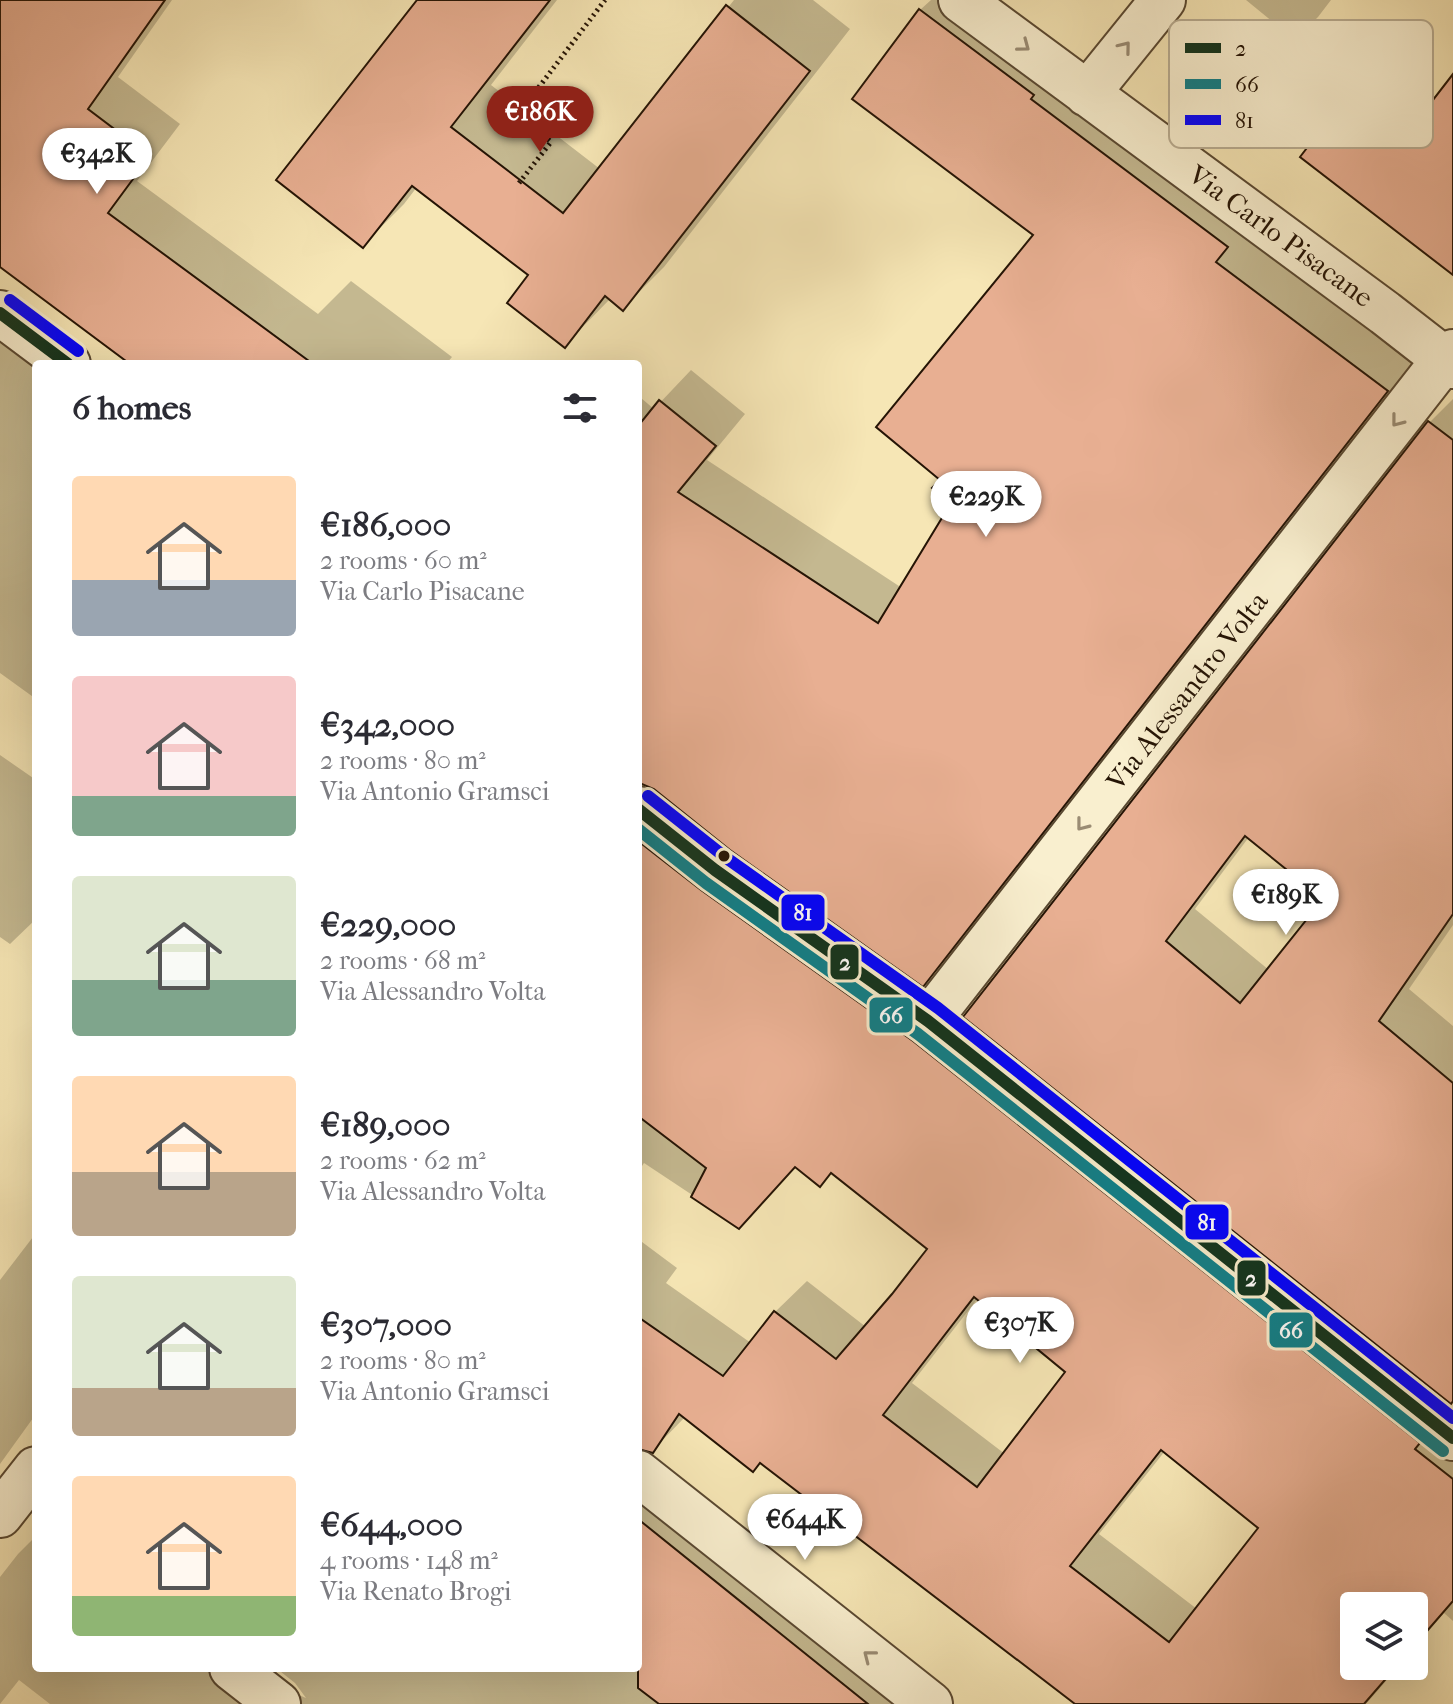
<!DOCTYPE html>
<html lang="en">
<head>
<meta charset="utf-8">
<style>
	:root { --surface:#fff; --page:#f2f2f3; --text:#2b2b33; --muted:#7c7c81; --accent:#8f2418 }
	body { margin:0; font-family:"IM FELL French Canon",serif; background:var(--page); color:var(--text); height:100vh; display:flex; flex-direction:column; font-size:30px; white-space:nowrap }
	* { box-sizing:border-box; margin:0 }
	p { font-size:26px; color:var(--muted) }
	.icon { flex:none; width:44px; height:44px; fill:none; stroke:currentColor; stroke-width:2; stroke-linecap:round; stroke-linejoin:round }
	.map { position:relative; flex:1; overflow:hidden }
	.drawer { position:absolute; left:32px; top:360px; width:610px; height:1312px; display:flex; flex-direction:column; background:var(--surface); border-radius:8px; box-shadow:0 8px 32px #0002 }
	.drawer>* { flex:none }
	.buttons { position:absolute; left:1340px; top:1592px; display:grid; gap:16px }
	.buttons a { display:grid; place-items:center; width:88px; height:88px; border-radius:8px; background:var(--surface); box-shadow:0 8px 32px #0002; font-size:40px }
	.price { position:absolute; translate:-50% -68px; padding:0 18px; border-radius:28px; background:#fff; color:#222; font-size:26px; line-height:52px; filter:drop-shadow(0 2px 4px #0008) }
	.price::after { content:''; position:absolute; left:50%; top:48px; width:24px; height:18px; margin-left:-12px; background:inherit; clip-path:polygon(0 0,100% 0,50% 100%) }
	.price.on { background:var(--accent); color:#fff }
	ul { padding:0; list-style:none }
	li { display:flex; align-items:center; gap:24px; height:200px; padding:0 40px }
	li span { display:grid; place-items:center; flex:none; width:224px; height:160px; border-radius:8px; color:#555 }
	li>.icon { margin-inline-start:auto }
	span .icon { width:96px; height:96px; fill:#fffc; stroke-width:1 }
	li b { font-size:34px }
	h2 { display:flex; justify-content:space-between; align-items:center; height:96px; padding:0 40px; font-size:34px }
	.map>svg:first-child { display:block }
	.shadow { fill:#0003; fill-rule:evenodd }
	.building { fill:#e8af92; stroke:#251405; stroke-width:2; fill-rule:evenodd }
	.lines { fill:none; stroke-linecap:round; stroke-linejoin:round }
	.minor-casing { stroke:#594831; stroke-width:48 }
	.path { stroke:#251405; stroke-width:5; stroke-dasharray:2 4; stroke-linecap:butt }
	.minor { stroke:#f9efcf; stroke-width:44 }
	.bus-1-casing { stroke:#f9efcf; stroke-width:18 }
	.bus-2-casing { stroke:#f9efcf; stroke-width:18 }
	.bus-3-casing { stroke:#f9efcf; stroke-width:18 }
	.bus-1 { stroke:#10331d; stroke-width:12 }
	.bus-2 { stroke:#0f7f89; stroke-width:12 }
	.bus-3 { stroke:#00f; stroke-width:12 }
	.oneway { stroke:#9a8c74 }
	.bus-dot { fill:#251405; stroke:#f9efcf; stroke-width:3 }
	.labels { text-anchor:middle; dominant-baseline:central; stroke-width:8; stroke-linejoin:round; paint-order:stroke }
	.street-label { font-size:28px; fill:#251405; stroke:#f9efcf }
	.key { fill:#f9efcf; stroke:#b9ad92; stroke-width:2 }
	.key-label { font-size:22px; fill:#251405 }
	.line-badge { stroke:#f9efcf; stroke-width:3 }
	.badge-label { font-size:22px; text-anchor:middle; font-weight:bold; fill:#fff }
</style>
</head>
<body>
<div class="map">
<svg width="1453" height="1704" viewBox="0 0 1453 1704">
	<rect width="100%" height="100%" fill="#f6e6b5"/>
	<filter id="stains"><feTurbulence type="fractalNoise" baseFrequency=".0025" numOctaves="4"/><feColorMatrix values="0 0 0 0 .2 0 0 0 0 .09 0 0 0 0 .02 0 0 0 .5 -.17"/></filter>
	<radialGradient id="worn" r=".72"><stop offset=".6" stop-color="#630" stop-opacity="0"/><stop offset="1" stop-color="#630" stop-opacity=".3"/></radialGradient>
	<path class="shadow" d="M 0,0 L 172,0 L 118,77 L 180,124 L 137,181 L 318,314 L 351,281 L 452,357 L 446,364 L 133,364 L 0,263 Z
		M 419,0 L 557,0 L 491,85 L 600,169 L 734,0 L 813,0 L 850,29 L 664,267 L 623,308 L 611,298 L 565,345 L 531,275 L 417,187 L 404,204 L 363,245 Z
		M 931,0 L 979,0 L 1418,359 L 954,953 L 923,984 L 654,787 L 642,783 L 653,798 L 1453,1414 L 1453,1621 L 1444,1613 L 1414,1648 L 1414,1606 L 1354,1606 L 1354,1666 L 1399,1666 L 1366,1704 L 1078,1704 L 761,1461 L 686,1416 L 652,1451 L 641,1446 L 655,1463 L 938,1704 L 50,1704 L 19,1680 L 0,1704 L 0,1577 L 18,1554 L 36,1536 L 36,1668 L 262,1668 L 294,1693 L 306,1698 L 295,1683 L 276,1668 L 638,1668 L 638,1239 L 677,1268 L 666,1283 L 751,1343 L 775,1312 L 807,1281 L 866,1327 L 930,1249 L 832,1172 L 820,1184 L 797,1166 L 739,1226 L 644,1163 L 638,1172 L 638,401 L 641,398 L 654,409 L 691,370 L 745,414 L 707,460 L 902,588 L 954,503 L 943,480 L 1036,234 L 920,10 ZM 978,1298 L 1068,1372 L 1005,1454 L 912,1383 ZM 1165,1451 L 1261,1527 L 1197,1609 L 1099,1534 Z
		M 1246,0 L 1331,0 L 1318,17 L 1295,40 Z
		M 1381,62 L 1433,103 L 1453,82 L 1453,273 L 1303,157 L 1358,85 Z
		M 0,323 L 36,364 L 36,699 L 0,673 Z
		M 1453,399 L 1453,925 L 1409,989 L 1453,1026 L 1453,1404 L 966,1016 L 1430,422 ZM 1249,837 L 1326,898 L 1269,970 L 1195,909 Z
		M 0,755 L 36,780 L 36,919 L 10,944 L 0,937 Z
		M 36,1233 L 36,1414 L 0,1464 L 0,1280 Z"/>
	<path class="building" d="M 0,0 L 165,0 L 88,109 L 150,156 L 108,213 L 313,364 L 130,364 L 0,267 Z
		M 417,0 L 550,0 L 451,127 L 563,213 L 726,5 L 810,71 L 623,311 L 605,296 L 565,348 L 507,303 L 528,275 L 412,186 L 363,248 L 276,180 Z
		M 919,9 L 1034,95 L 1031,99 L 1228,247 L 1216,262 L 1388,391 L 923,987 L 730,850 L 654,789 L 642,784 L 638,785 L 638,426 L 659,400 L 716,446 L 678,492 L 878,623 L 951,503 L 932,488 L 940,480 L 876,427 L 1033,235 L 852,99 Z
		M 1453,74 L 1453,275 L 1300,157 L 1356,84 L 1412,127 Z
		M 1428,421 L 1453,440 L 1453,914 L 1379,1021 L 1453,1083 L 1453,1401 L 1451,1404 L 963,1017 ZM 1245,836 L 1323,899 L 1240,1003 L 1166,941 Z
		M 638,841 L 701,890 L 913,1041 L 1420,1443 L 1415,1449 L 1453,1479 L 1453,1601 L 1414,1646 L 1414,1606 L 1354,1606 L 1354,1666 L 1397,1666 L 1364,1704 L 1075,1704 L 760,1463 L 753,1472 L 679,1414 L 653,1453 L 638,1449 L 638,1317 L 723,1376 L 774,1311 L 836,1359 L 892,1294 L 927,1249 L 831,1173 L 820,1187 L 795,1167 L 739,1229 L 691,1197 L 706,1168 L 638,1116 ZM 974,1297 L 1065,1372 L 977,1487 L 883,1415 ZM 1161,1450 L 1258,1528 L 1169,1642 L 1070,1566 Z
		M 638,1519 L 868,1704 L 659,1704 L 638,1688 Z"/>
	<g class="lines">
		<defs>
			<path id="minor" d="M 961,0 L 1385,313 L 1453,366
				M 1087,94 L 1163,0
				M 0,313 L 68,364
				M 638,809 L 715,870 L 928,1021 L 1453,1438
				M 928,1021 L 1444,360 L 1453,352
				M 638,1473 L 930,1704
				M 0,1515 L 36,1469
				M 232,1668 L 278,1704"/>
		</defs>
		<use href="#minor" class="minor-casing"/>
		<path class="path" d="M 519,183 L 551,142 L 520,112 L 605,0"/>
		<use href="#minor" class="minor"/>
		<defs>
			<path id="bus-1" d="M 0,313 L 68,364
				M 638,809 L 715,870 L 928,1021 L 1453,1438"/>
			<path id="bus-2" d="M 638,829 L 706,883 L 918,1034 L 1443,1451"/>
			<path id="bus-3" d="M 10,300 L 78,351
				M 648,796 L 725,857 L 938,1008 L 1453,1418"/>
		</defs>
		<use href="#bus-1" class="bus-1-casing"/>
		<use href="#bus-2" class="bus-2-casing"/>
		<use href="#bus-3" class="bus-3-casing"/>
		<use href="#bus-1" class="bus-1"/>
		<use href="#bus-2" class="bus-2"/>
		<use href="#bus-3" class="bus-3"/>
	</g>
	<defs><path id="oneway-chevron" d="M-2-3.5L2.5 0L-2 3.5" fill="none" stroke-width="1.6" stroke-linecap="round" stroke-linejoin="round" transform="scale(2)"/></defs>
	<g class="oneway">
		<use href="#oneway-chevron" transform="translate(1024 46) rotate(37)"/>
		<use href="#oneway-chevron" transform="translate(1125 47) rotate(-51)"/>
		<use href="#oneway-chevron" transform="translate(1397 421) rotate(128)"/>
		<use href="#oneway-chevron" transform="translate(1082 825) rotate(128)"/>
		<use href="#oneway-chevron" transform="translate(869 1656) rotate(-142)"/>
	</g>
	<circle class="bus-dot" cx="724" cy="856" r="7"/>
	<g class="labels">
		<g class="street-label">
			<text transform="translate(1281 236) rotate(36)">Via Carlo Pisacane</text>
			<text transform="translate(1187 691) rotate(-52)">Via Alessandro Volta</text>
		</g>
	</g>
	<rect x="1169" y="20" width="264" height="128" rx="12" class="key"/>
	<rect x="1185" y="43" width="36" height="10" fill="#10331d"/>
	<rect x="1185" y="79" width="36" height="10" fill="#0f7f89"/>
	<rect x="1185" y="115" width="36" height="10" fill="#00f"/>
	<g class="key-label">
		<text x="1235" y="56">2</text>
		<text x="1235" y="92">66</text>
		<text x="1235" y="128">81</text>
	</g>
	<g class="line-badge">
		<rect x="780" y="893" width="46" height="39" rx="8" fill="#00f"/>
		<rect x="829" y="943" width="31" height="38" rx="8" fill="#10331d"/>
		<rect x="868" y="996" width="46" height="38" rx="8" fill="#0f7f89"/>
		<rect x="1184" y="1203" width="46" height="38" rx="8" fill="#00f"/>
		<rect x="1236" y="1259" width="31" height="38" rx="8" fill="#10331d"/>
		<rect x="1268" y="1311" width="46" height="38" rx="8" fill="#0f7f89"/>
	</g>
	<g class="badge-label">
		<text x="803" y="920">81</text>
		<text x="845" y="970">2</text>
		<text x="891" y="1023">66</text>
		<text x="1207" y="1230">81</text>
		<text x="1251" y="1286">2</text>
		<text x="1291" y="1338">66</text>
	</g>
	<rect width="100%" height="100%" filter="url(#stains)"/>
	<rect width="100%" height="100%" fill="url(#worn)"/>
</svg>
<div class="buttons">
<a><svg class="icon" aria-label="layers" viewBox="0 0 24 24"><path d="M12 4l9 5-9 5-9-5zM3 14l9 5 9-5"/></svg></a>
</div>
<b class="price on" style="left:540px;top:154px">€186K</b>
<b class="price" style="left:97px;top:196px">€342K</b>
<b class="price" style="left:986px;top:539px">€229K</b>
<b class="price" style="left:1286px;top:937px">€189K</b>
<b class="price" style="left:1020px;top:1365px">€307K</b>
<b class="price" style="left:805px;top:1562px">€644K</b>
<section class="drawer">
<h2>6 homes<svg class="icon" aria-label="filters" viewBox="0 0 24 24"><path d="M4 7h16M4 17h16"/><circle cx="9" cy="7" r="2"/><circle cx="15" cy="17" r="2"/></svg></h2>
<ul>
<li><span style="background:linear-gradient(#ffd9b3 65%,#9aa5b1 0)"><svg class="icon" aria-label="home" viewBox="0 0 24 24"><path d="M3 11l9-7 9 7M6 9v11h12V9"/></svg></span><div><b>€186,000</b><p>2 rooms · 60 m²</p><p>Via Carlo Pisacane</p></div></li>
<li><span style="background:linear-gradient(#f6c9c9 75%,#7fa58c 0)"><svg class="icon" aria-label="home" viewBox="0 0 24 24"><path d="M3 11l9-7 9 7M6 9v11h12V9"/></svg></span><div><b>€342,000</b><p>2 rooms · 80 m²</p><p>Via Antonio Gramsci</p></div></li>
<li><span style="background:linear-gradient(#dfe7d0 65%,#7fa58c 0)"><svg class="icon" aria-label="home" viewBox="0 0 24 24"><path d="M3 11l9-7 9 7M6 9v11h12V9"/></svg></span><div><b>€229,000</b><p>2 rooms · 68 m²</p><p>Via Alessandro Volta</p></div></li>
<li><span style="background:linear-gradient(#ffd9b3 60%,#b9a48a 0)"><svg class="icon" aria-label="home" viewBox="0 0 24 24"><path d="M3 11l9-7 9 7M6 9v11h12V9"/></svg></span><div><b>€189,000</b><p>2 rooms · 62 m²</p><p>Via Alessandro Volta</p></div></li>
<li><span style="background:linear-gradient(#dfe7d0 70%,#b9a48a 0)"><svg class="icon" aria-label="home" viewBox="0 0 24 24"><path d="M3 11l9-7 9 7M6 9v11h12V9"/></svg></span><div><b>€307,000</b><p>2 rooms · 80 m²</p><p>Via Antonio Gramsci</p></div></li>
<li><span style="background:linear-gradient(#ffd9b3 75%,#8fb573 0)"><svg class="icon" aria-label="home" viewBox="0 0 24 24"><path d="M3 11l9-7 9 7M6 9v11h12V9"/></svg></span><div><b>€644,000</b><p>4 rooms · 148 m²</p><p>Via Renato Brogi</p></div></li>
</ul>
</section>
</div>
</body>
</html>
